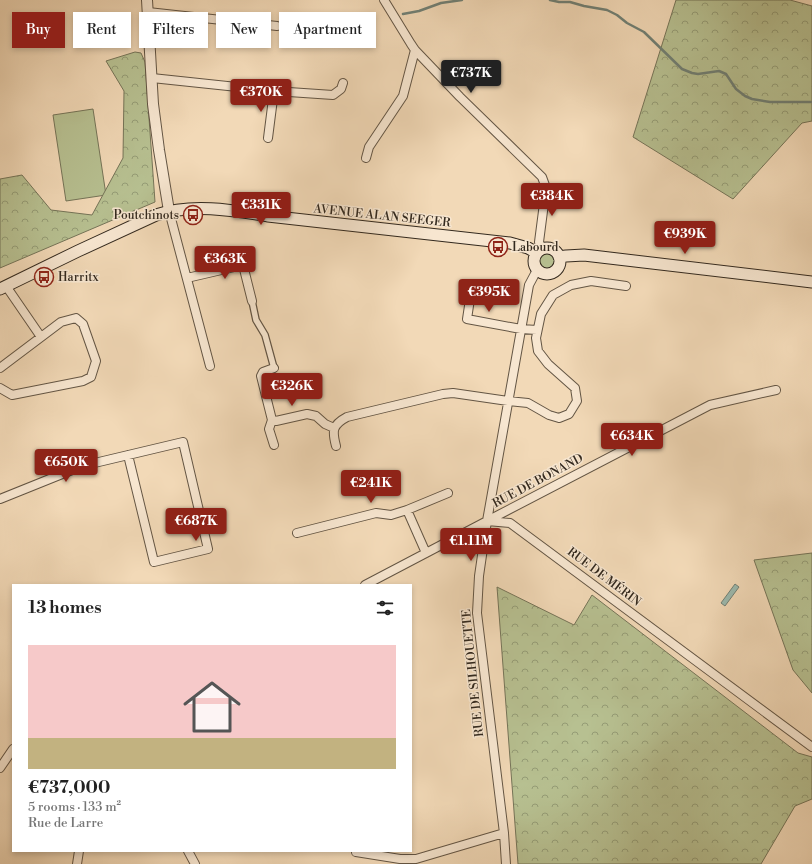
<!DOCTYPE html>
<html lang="en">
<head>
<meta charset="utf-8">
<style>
	:root { --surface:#fff; --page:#f6f6f6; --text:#222; --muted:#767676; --line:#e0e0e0; --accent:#8f2418 }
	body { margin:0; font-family:"Libre Bodoni",serif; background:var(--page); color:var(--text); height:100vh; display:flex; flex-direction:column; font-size:15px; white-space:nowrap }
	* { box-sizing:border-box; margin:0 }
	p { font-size:13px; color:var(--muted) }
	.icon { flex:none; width:22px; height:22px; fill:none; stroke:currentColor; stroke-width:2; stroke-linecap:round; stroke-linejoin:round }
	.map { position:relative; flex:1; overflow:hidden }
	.panel { position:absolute; left:12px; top:584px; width:400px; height:268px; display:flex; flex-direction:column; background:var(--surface); border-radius:0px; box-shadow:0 2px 6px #0003 }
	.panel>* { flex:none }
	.top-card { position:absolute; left:12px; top:12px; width:400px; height:36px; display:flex; gap:8px }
	.price { position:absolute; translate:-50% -34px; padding:0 9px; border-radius:4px; background:var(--accent); color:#fff; font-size:13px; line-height:26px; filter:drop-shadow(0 1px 2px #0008) }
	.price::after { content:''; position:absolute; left:50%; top:24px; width:12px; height:9px; margin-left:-6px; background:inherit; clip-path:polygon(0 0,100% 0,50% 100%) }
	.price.on { background:#222; color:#fff }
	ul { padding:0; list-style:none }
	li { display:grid; align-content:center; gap:8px; height:212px; padding:0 16px }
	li+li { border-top:1px solid var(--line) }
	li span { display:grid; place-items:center; height:124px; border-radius:0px; color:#555 }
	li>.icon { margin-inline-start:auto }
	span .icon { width:72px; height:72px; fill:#fffc; stroke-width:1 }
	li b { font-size:17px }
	h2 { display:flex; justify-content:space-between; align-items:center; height:48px; padding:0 16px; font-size:17px }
	.chip { padding:0 14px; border-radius:0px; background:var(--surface); box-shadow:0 2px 6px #0003; font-size:14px; line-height:36px }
	.chip.on { background:var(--accent); color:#fff }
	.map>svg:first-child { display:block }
	.green { fill:#b7c091; stroke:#757458 }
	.forest { fill:url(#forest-crowns); stroke:#757458 }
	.water { fill:#9bbaaf; stroke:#718075 }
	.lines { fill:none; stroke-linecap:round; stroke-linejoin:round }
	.stream { stroke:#718075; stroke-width:2.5 }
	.pedestrian-casing { stroke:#635544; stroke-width:8 }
	.minor-casing { stroke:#635544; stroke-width:10 }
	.tertiary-casing { stroke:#635544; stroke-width:12 }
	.secondary-casing { stroke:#33291e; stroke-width:13 }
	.pedestrian { stroke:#f7e6d0; stroke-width:5.5 }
	.minor { stroke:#f7e6d0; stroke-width:8 }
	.tertiary { stroke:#f7e6d0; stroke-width:10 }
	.secondary { stroke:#f7e6d0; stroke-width:11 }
	.labels { text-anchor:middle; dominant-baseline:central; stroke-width:3; stroke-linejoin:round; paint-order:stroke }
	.poi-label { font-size:12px; fill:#33291e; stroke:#f7e6d0; text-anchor:start }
	.street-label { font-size:12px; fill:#33291e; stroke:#f7e6d0 }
</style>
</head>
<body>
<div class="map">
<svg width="812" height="864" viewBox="0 0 812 864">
	<defs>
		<pattern id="forest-crowns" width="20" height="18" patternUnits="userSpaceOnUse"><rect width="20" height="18" fill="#b7c091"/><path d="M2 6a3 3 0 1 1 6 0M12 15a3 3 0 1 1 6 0" fill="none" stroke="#959c76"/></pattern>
	</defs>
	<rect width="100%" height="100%" fill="#f2d9b7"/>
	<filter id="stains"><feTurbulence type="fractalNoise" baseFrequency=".005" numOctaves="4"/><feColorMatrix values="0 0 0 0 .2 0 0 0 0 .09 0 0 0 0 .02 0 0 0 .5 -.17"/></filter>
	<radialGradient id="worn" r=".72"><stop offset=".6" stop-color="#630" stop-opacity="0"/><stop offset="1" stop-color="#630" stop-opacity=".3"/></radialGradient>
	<path class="green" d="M 93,109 L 106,195 L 66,201 L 53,115 Z
		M537 261a10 10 0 1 1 20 0a10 10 0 1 1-20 0Z"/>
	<path class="forest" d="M 676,0 L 790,0 L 812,6 L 812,121 L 802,123 L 733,199 L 633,137 Z
		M 135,52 L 141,53 L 145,62 L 155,202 L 0,268 L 0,179 L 22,175 L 51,210 L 92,215 L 123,158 L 124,91 L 106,61 Z
		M 812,553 L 812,693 L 793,670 L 754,560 Z
		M 497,587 L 574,625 L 592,595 L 798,753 L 812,757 L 812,799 L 795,806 L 761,864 L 518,864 Z"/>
	<path class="water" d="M 735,584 L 739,587 L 725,606 L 721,603 Z"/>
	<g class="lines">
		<path class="stream" d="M 550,0 L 559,2 L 570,2 L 584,6 L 607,10 L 617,15 L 627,23 L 644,32 L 682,69 L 692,73 L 698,74 L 719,71 L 726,74 L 736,89 L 745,96 L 752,99 L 770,102 L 812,102
			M 403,14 L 419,11 L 441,3 L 462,0"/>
		<defs>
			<path id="pedestrian" d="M 252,301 L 256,320 L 265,335 L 274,368"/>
			<path id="minor" d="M 384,0 L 411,44 L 415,50 L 460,97 L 542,177 L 546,188 L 539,242 L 542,249
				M 148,12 L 277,26
				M 152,78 L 274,91 L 333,95 L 341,89 L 343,83
				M 268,138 L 274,91
				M 366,158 L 369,147 L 403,96 L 415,50
				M 169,211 L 210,366
				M 187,278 L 243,265 L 252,301
				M 6,286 L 41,337
				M 472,286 L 467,319 L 521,329 L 537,330
				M 0,368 L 61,322 L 76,318 L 83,324 L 96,361 L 91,377 L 83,381 L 12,395 L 0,388
				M 274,368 L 263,372 L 261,376 L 272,420 L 276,421 L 307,414 L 316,416 L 325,424 L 334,428
				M 272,420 L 269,429 L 274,445
				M 336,446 C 332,431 332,425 347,417 L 443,394 L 453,393 L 508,401 L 528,403 L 549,415 L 559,418 L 569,414 L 577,401 L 575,388 L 548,364 L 538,351 L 536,338 L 541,314 L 553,295 L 571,285 L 591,281 L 626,286
				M 0,499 L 82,466 L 183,442 L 208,549 L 154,562 L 128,455
				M 407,510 L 426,553
				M 487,521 L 710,405 L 776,390
				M 297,533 L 376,513 L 391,515 L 407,510 L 448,493
				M 365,585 L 487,521 L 510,523 L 812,747
				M 0,768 L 13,749
				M 188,851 L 195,864
				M 356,852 L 400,859 L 416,859 L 504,833
				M 77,864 L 79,851
				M 506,864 L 504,833 L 477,613 L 479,576 L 487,521 L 529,285 L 537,270"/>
			<path id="tertiary" d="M 147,0 L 153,104 L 159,150 L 169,211"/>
			<path id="secondary" d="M534 261a13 13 0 1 1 26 0a13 13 0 1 1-26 0Z
				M 559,257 L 566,256 L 584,255 L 812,282
				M 0,289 L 78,251 L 156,215 C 192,203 232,210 268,216 L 510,243 L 528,248 L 537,253"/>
		</defs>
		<use href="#pedestrian" class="pedestrian-casing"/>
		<use href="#minor" class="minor-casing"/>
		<use href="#tertiary" class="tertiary-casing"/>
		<use href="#secondary" class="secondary-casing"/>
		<use href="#pedestrian" class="pedestrian"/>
		<use href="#minor" class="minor"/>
		<use href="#tertiary" class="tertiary"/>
		<use href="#secondary" class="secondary"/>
	</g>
	<defs>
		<symbol id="bus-ring" viewBox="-11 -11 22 22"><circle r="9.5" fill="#f7e6d0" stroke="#8f2418" stroke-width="1.5"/><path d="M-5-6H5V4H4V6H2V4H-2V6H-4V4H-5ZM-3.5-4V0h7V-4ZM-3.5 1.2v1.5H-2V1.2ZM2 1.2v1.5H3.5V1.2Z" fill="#8f2418"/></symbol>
	</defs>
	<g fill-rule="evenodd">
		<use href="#bus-ring" x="182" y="204" width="22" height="22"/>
		<use href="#bus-ring" x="487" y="236" width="22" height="22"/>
		<use href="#bus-ring" x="33" y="266" width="22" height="22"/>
	</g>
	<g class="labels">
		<g class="poi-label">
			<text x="179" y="215" text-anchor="end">Poutchinots</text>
			<text x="512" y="247">Labourd</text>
			<text x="58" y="277">Harritx</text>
		</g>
		<g class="street-label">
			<text transform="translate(382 216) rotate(6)">AVENUE ALAN SEEGER</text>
			<text transform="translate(538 481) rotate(-28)">RUE DE BONAND</text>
			<text transform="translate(604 577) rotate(37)">RUE DE MÉRIN</text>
			<text transform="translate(473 673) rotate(-96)">RUE DE SILHOUETTE</text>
		</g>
	</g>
	<rect width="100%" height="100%" filter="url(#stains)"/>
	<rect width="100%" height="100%" fill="url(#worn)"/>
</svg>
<b class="price on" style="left:471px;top:94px">€737K</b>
<b class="price" style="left:261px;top:113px">€370K</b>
<b class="price" style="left:552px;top:217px">€384K</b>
<b class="price" style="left:261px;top:226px">€331K</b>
<b class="price" style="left:685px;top:255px">€939K</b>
<b class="price" style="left:225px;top:280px">€363K</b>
<b class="price" style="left:489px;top:313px">€395K</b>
<b class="price" style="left:292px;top:407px">€326K</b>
<b class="price" style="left:632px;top:457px">€634K</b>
<b class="price" style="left:66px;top:483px">€650K</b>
<b class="price" style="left:371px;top:504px">€241K</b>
<b class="price" style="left:196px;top:542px">€687K</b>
<b class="price" style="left:471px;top:562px">€1.11M</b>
<div class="top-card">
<a class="chip on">Buy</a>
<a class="chip">Rent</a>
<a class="chip">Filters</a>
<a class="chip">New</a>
<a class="chip">Apartment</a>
</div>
<section class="panel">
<h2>13 homes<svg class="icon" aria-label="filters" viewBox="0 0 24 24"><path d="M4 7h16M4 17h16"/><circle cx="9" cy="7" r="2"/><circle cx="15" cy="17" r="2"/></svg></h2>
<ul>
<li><span style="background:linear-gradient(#f6c9c9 75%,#c2b280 0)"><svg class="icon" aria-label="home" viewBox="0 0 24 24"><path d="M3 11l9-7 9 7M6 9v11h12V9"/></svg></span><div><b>€737,000</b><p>5 rooms · 133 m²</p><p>Rue de Larre</p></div></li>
</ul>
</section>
</div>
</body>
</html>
